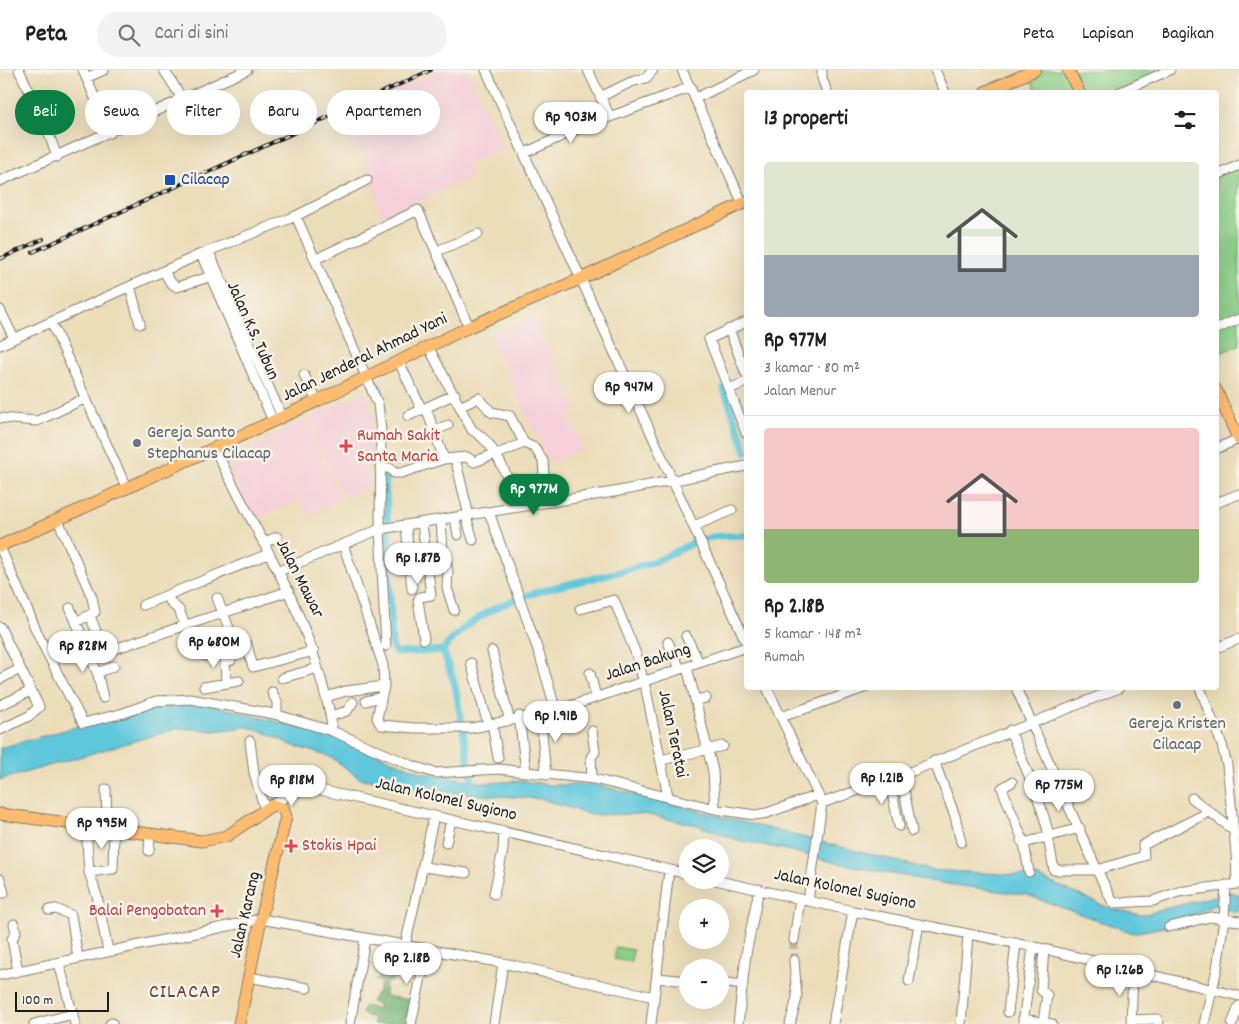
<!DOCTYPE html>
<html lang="id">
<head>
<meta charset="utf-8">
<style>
	:root { --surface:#fff; --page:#f2f2f2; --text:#202124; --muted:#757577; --line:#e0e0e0; --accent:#0b8043 }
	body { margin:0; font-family:Dekko,sans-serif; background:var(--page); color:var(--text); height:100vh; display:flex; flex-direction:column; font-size:19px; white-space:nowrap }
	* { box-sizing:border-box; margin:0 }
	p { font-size:16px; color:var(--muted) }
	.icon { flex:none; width:28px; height:28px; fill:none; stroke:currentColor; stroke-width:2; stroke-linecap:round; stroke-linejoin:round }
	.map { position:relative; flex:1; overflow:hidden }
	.details { position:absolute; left:744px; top:20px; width:475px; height:600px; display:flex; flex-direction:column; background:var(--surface); border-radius:5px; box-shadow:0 5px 20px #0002 }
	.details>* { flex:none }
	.top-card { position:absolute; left:15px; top:20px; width:475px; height:45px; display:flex; gap:10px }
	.tools { position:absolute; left:679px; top:769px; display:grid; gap:10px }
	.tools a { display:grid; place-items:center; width:50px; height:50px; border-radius:50%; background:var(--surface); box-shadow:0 5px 20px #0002; font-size:25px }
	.scale { position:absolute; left:15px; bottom:12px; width:94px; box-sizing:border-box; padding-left:5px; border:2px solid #1c1c1c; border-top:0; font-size:14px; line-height:18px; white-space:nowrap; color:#1c1c1c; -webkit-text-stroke:4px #f7f3e8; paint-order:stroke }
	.price { position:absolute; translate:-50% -42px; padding:0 11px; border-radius:18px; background:#fff; color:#222; font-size:16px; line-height:32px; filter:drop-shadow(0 1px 2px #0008) }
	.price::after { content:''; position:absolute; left:50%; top:30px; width:15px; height:11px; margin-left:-8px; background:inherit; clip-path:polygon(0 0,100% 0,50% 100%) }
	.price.current { background:var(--accent); color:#fff }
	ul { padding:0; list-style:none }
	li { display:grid; align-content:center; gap:10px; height:265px; padding:0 20px }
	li+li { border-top:1px solid var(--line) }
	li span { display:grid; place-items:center; height:155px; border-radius:5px; color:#555 }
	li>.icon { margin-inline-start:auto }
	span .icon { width:90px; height:90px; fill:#fffc; stroke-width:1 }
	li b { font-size:21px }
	h2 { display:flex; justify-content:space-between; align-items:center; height:60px; padding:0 20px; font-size:21px }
	.chip { padding:0 18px; border-radius:22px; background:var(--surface); box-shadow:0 5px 20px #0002; font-size:18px; line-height:45px }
	.chip.current { background:var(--accent); color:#fff }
	header { display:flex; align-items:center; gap:30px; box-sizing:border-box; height:70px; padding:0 25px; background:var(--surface); border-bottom:1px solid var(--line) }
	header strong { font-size:24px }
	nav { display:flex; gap:28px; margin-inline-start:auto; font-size:18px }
	.search { width:350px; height:45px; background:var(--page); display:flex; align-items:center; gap:12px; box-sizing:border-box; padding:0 18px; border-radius:28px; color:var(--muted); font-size:19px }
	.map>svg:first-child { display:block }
	.built { fill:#f5cfd9 }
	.green { fill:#8ccf88; stroke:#547652 }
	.forest { fill:#71b274; stroke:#466748 }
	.water { fill:#60c8dd; stroke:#3e727c }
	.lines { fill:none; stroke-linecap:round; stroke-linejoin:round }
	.canal { stroke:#60c8dd; stroke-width:7 }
	.minor-tunnel { stroke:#c2b69a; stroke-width:9; stroke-dasharray:9 4.5; stroke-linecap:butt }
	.minor-casing { stroke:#847c6a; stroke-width:11 }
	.major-casing { stroke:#847c6a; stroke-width:13 }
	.minor { stroke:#fff; stroke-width:9 }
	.major { stroke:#fdbc70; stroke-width:11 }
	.rail-casing { stroke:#1c1c1c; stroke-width:4 }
	.rail { stroke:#f7f3e8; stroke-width:2; stroke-dasharray:5.5; stroke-linecap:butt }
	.transit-dot { fill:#1a4fb4; stroke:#f7f3e8; stroke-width:2 }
	.worship-dot { fill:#6b7280; stroke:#f7f3e8; stroke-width:2 }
	.health-dot { fill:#e0444e; stroke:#f7f3e8; stroke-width:2 }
	.labels { text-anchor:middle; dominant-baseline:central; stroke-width:5; stroke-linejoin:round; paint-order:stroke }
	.transit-label { font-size:18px; fill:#164399; stroke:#f7f3e8; text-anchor:start }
	.street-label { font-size:18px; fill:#1c1c1c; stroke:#f7f3e8 }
	.worship-label { font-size:18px; fill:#5b616d; stroke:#f7f3e8; text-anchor:start }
	.health-label { font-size:18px; fill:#be3a42; stroke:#f7f3e8; text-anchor:start }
	.quarter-label { font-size:20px; letter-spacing:1px; fill:#614240; stroke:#f7f3e8 }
</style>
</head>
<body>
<header>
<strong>Peta</strong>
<div class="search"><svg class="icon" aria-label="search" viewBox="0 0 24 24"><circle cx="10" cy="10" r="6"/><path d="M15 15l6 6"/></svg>Cari di sini</div>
<nav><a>Peta</a><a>Lapisan</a><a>Bagikan</a></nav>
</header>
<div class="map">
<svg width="1239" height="954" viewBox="0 0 1239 954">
	<rect width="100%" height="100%" fill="#f7f3e8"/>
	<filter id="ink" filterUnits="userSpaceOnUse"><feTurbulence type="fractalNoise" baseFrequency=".02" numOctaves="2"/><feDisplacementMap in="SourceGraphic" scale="10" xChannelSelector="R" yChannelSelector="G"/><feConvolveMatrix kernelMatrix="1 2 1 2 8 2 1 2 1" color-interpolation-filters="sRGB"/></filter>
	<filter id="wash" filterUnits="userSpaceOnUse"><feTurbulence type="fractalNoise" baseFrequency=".0096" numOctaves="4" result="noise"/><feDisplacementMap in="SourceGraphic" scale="20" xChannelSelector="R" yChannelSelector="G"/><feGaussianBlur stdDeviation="1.12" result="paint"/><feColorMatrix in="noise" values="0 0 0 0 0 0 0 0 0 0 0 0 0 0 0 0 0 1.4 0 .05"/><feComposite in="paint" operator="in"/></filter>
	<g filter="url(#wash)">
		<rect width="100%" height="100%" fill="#ecddb9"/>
		<path class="built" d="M 440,0 L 467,0 L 503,77 L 468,95 L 473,106 L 381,148 L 371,105 L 343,43 Z
			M 532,245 L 577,342 L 568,346 L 583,378 L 550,393 L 536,361 L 534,362 L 489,265 Z
			M 365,322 L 376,348 L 370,352 L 376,365 L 370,368 L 377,383 L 362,391 L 373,415 L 344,428 L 307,349 Z
			M 305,350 L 341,430 L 307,445 L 272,365 Z
			M 271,369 L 299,430 L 253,450 L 225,389 Z"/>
		<path class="green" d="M 1027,0 L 1165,0 L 1116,22 L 1037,22 Z
			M 1239,96 L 1239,275 L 1216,285 L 1216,106 Z
			M 616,877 L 633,880 L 631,892 L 614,889 Z"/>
		<path class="forest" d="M 392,903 L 395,903 L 392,912 L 386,912 L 385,926 L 410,930 L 406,954 L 373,954 L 374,948 L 362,944 L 364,936 L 378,939 L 378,934 L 371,932 L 376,923 L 378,923 L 381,912 L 373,910 L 379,909 L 379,907 L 390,909 Z"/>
		<path class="water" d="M 192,630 L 333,666 L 421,702 L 484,713 L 525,711 L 550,715 L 598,715 L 931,800 L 1036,806 L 1109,838 L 1141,845 L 1231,822 L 1239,825 L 1239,843 L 1214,835 L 1174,855 L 1133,863 L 1027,825 L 940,813 L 836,793 L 787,780 L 737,770 L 697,755 L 643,744 L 590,745 L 542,729 L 426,721 L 359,708 L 331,687 L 294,676 L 262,661 L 247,657 L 214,661 L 179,658 L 0,710 L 0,678 L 101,650 Z"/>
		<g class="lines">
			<path class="canal" d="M 379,317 L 383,343
				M 724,318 L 746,382
				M 385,394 L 392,576 L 396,583 L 443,580
				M 473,717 L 455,615 L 443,580 C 492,516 583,517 653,492 C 671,486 689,472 708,468 C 720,465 734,466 746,465"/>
		</g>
	</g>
	<g filter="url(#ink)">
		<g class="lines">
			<path class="minor-tunnel" d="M 794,870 L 794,890"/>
			<defs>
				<path id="minor" d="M 19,0 L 46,56 L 57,87
					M 83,0 L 110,63
					M 164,0 L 183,30
					M 486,0 L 746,572
					M 588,0 L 610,47
					M 682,0 L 743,134
					M 822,0 L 822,8 L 827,22
					M 935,0 L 945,22
					M 86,8 L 104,0
					M 1120,22 L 1170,0
					M 600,27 L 631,12 L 646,8 L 653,0
					M 696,28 L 754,0
					M 525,83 L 577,59 L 691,17
					M 1216,106 L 1239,95
					M 0,111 L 247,0
					M 437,181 L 478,164
					M 209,182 L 282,347
					M 201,184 L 273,351
					M 316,189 L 418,140 L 469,257
					M 164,201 L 170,212 L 177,217 L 209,207
					M 130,216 L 140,254
					M 0,240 L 14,268
					M 51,252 L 127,419
					M 746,252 L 709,269 L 746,363
					M 729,259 L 746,304
					M 1216,259 L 1239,249
					M 0,275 L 201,184 L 296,146 L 367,110
					M 429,278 L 472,360 C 498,374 507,411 521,436
					M 399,292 L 422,340
					M 304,305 L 317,331
					M 729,319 L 746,312
					M 461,336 L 479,328 L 491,342 L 510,346 L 524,373 L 495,385
					M 426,338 L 444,389
					M 408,346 L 455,324
					M 0,348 L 37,351 L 86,328
					M 433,361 L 448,355
					M 524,373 L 535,378 L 543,391 L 546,432
					M 215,379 C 253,458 300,528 322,613 C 326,629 332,644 332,661
					M 1216,379 L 1238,369
					M 455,388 L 469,446
					M 380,398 L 390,398 L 394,403 L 401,403 L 444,389 L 467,387 L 474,392 L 495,384
					M 1216,433 L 1239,424
					M 489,442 L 540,586 L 556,641
					M 466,446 L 473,470
					M 455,448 L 458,465
					M 58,450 L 92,527 L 95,542 L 76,552 L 70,538
					M 441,450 L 443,482 L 448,501 L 447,518 L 454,540
					M 422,453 L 431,525 L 420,527 L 418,530 L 424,569
					M 406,456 L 412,519
					M 694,456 L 732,440
					M 263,473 L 277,467
					M 343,474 L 383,595 L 384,616 L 377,648 L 381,655 L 414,658 L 472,658 L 556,641 L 746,577
					M 0,477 L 40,569 L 83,653 L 124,643 L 156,631 L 190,629 L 274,644 L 332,661 L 413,696 L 435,703 L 498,699 L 594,709 L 715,739 L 755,745 L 767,743 L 818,725
					M 279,501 L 380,459 L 381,361 L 378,334 L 296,146
					M 168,526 L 171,533 L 179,540 L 185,555
					M 217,528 L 237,578
					M 143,535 L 268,484
					M 580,539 L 614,530 L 636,584 L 646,620 L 668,726
					M 90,546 L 96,561
					M 76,552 L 98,605 L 103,628
					M 0,557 L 39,637 L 29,646 L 0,660
					M 686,566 L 699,593
					M 668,572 L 680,599
					M 386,576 L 380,459 L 614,422 L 746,396
					M 1216,578 L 1239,569
					M 492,581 L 509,648
					M 205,586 L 247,575 L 253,597 L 314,581
					M 90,587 L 289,521
					M 471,593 L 488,654
					M 687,597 L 713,701 L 715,739
					M 97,603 L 114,596
					M 590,603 L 596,627
					M 282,608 L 318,598
					M 0,609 L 20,599
					M 226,613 L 225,592 L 231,590 L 229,581
					M 204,617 L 239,611
					M 767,618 L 821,731
					M 1016,618 L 1097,800 L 1144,786 L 1143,775 L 1209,742
					M 1200,618 L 1222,675 L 1227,695 L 1236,782 L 1237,814
					M 272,622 L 277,632 L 277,644
					M 326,627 L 346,621 L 384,616
					M 696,630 L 706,628
					M 366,631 L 381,627
					M 0,635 L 31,621
					M 540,643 L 546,705
					M 331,646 L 347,641 L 353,632
					M 519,646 L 526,702
					M 781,647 L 864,618
					M 492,653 L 498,688
					M 1010,660 C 1024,696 1041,729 1049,766
					M 250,671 L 254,703 L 265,740
					M 661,690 L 723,676
					M 934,691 L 955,746 L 961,772
					M 901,705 L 912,761
					M 592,709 L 591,687 L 595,682 L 592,661
					M 889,709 L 899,756
					M 1012,712 L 1002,718 L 1024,773 L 1029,802
					M 106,719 L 107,758
					M 1192,728 L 1233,760
					M 822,733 L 905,704 L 1119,618
					M 274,734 C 288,725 300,718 316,719 L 688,804
					M 86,756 L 89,802 L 97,826 L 108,881
					M 1048,767 L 1054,800 L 1097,800 L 1113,833 L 1153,831 L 1178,822 L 1237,814
					M 1021,771 L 1024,773 L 1080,758
					M 446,773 L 451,750
					M 149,781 L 150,763
					M 424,797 L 466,803
					M 89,802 L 113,799 L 114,759
					M 0,809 L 4,823
					M 715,810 L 853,841 L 1044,879 L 1239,926
					M 494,824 L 503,780 L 504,761
					M 808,831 L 822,733
					M 49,840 L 56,839 L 71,845 L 78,888
					M 14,854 L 16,862 L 12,869 L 18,901
					M 1169,857 L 1210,847 L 1239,851
					M 794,870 L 800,829
					M 405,876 L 434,746
					M 59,893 L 75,954
					M 0,905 L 261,849 L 503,893 L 654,927
					M 249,907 L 307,918
					M 657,908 L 688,911
					M 909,911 L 919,854
					M 720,912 L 743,915
					M 1008,942 L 1016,873
					M 1023,949 L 1052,954
					M 1131,950 L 1157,949 L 1159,954
					M 1043,952 L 1047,925 L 1041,920 L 1044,879
					M 34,954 L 73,944
					M 110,954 L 112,953
					M 350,954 L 365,869
					M 411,954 L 427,880
					M 494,954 L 503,893
					M 651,954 L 669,800
					M 738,954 L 746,884 L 759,819
					M 790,954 L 797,928 L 794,890
					M 833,954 L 853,841
					M 961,954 L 968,864
					M 1023,954 L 1033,877
					M 1131,954 L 1133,901
					M 1204,954 L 1217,899 L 1224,848 L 1226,815
					M 1232,954 L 1239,936"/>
				<path id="major" d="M 1068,0 L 1079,22
					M 985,22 L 1035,0
					M 1216,320 L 1239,370
					M 0,476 L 317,331 L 469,257 L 580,209 L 746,132
					M 0,744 L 202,771 L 227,766 L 272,735 L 283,738 L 286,747 L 261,849 L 239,954"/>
			</defs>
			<use href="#minor" class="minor-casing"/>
			<use href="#major" class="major-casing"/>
			<use href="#minor" class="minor"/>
			<use href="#major" class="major"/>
			<defs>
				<path id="rail" d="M 33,182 L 431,0
					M 0,189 L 43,169"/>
			</defs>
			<use href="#rail" class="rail-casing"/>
			<use href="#rail" class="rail"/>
		</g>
	</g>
	<rect class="transit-dot" x="164" y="104" width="12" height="12" rx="2.5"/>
	<g class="worship-dot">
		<circle cx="137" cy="373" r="5"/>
		<circle cx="1177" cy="635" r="5"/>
	</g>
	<g class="health-dot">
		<path d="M343.5 368.5h5v5h5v5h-5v5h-5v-5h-5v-5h5z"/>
		<path d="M288.5 768.5h5v5h5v5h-5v5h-5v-5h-5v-5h5z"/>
		<path d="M214.5 833.5h5v5h5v5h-5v5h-5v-5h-5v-5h5z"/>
	</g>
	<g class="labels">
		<g class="transit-label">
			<text x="181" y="110">Cilacap</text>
		</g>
		<g class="street-label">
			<text transform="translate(252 261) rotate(66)">Jalan K.S. Tubun</text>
			<text transform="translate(365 288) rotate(-26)">Jalan Jenderal Ahmad Yani</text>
			<text transform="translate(299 509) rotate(63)">Jalan Mawar</text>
			<text transform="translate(648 593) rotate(-18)">Jalan Bakung</text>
			<text transform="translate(672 664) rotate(78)">Jalan Teratai</text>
			<text transform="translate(446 730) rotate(13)">Jalan Kolonel Sugiono</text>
			<text transform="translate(845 820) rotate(12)">Jalan Kolonel Sugiono</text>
			<text transform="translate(246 845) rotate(-77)">Jalan Karang</text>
		</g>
		<g class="worship-label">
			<text x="147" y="363">Gereja Santo<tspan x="147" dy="21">Stephanus Cilacap</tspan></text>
			<text x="1177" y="654" text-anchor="middle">Gereja Kristen<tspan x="1177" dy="21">Cilacap</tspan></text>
		</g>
		<g class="health-label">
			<text x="357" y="366">Rumah Sakit<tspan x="357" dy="21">Santa Maria</tspan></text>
			<text x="302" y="776">Stokis Hpai</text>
			<text x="206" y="841" text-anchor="end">Balai Pengobatan</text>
		</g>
		<g class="quarter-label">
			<text x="185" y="923">CILACAP</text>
		</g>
	</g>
</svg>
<div class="tools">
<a><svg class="icon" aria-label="layers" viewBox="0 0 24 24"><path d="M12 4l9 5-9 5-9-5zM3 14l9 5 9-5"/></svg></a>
<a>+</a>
<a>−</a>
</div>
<div class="scale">100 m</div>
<b class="price" style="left:571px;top:74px">Rp 903M</b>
<b class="price" style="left:629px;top:344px">Rp 947M</b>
<b class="price current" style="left:534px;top:446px">Rp 977M</b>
<b class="price" style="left:418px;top:515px">Rp 1.87B</b>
<b class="price" style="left:214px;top:599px">Rp 680M</b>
<b class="price" style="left:83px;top:603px">Rp 828M</b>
<b class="price" style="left:556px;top:673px">Rp 1.91B</b>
<b class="price" style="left:882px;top:735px">Rp 1.21B</b>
<b class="price" style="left:292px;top:737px">Rp 818M</b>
<b class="price" style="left:1059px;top:742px">Rp 775M</b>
<b class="price" style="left:102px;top:780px">Rp 995M</b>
<b class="price" style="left:407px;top:915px">Rp 2.18B</b>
<b class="price" style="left:1120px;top:927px">Rp 1.26B</b>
<div class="top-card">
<a class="chip current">Beli</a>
<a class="chip">Sewa</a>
<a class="chip">Filter</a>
<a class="chip">Baru</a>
<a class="chip">Apartemen</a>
</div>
<section class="details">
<h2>13 properti<svg class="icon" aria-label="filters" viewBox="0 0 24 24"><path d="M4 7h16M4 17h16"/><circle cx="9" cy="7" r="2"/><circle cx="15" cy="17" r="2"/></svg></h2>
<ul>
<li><span style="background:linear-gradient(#dfe7d0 60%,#9aa5b1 0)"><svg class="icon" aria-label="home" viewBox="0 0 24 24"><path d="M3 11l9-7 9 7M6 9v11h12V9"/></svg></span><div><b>Rp 977M</b><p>3 kamar · 80 m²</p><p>Jalan Menur</p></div></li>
<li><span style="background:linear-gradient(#f6c9c9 65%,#8fb573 0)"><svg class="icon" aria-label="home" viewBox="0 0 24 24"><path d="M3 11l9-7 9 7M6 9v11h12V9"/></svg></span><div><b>Rp 2.18B</b><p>5 kamar · 148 m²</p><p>Rumah</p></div></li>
</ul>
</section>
</div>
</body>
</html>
